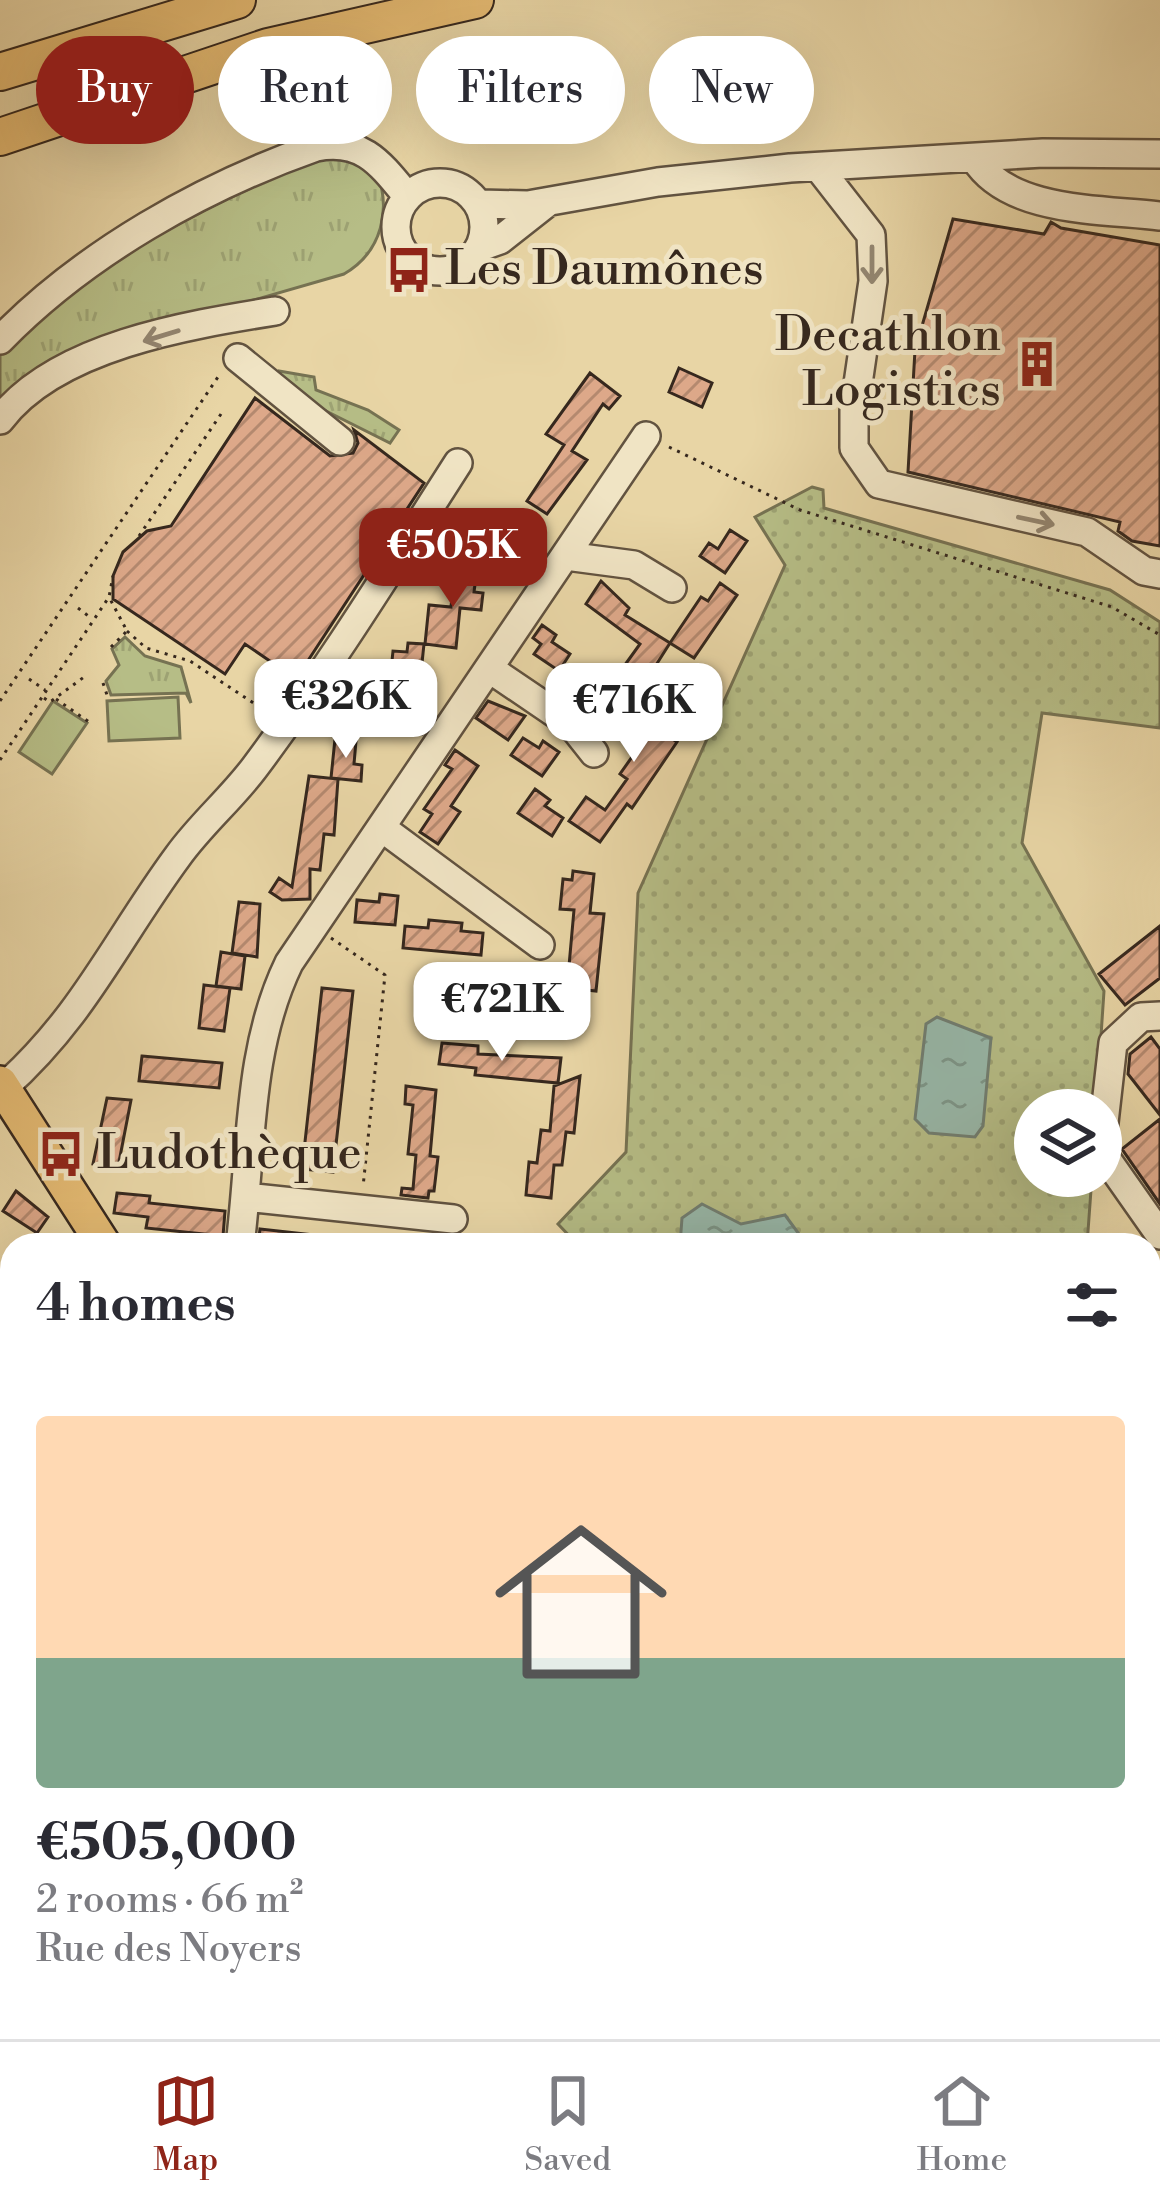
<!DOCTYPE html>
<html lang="en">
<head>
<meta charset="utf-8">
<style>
	:root { --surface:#fff; --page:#f7f7f7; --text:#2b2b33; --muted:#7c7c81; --line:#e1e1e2; --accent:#8f2418 }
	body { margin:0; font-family:"Libre Bodoni",serif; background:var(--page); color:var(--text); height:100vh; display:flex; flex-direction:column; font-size:45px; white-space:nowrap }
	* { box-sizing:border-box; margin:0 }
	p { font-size:39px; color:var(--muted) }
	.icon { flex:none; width:66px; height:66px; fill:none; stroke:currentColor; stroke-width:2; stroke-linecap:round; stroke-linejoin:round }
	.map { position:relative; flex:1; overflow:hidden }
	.panel { position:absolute; left:0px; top:1233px; width:1161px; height:807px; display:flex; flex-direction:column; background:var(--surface); border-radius:36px 36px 0 0; box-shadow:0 12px 48px #0002 }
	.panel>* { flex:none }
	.hud { position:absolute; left:36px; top:36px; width:1089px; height:108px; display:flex; gap:24px }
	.fabs { position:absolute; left:1014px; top:1089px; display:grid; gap:24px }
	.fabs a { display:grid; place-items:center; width:108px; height:108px; border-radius:50%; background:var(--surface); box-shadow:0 12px 48px #0002; font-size:60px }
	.price { position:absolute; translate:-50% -102px; padding:0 27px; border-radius:24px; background:#fff; color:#222; font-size:39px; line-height:78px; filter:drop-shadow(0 3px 6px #0008) }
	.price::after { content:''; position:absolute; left:50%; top:72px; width:36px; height:27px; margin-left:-18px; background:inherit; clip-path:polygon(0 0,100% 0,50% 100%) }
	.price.on { background:var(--accent); color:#fff }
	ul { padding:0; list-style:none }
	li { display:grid; align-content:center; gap:24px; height:636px; padding:0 36px }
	li span { display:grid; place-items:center; height:372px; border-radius:12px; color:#555 }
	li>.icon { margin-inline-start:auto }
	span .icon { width:216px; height:216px; fill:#fffc; stroke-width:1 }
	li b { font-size:51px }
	h2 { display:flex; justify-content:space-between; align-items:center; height:144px; padding:0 36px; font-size:51px }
	.pill { padding:0 42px; border-radius:54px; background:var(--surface); box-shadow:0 12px 48px #0002; font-size:42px; line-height:108px }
	.pill.on { background:var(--accent); color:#fff }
	.menu { display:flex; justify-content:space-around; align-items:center; height:168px; border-top:3px solid var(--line); background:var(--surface); font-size:33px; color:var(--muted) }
	.menu a { display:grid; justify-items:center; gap:6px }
	.menu .on { color:var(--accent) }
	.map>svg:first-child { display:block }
	.grass { fill:url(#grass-tufts); stroke:#767252; stroke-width:3 }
	.park { fill:url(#park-dots); stroke:#767252; stroke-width:3 }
	.pitch { fill:#b6bd86; stroke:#767252; stroke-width:3 }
	.water { fill:url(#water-ripples); stroke:#707e72; stroke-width:3 }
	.building { fill:url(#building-hatch); stroke:#36281e; stroke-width:3 }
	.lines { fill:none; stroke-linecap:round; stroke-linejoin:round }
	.minor-casing { stroke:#625340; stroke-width:32 }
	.major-casing { stroke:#36281e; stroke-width:38 }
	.highway-casing { stroke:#36281e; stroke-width:40 }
	.path { stroke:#36281e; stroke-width:3; stroke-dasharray:3 6; stroke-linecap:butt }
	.minor { stroke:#f0e4c4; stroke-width:27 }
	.major { stroke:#e4ba72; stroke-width:33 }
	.highway { stroke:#e4ba72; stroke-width:36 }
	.oneway { stroke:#938671 }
	.labels { text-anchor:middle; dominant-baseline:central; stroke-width:10; stroke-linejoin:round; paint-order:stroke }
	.poi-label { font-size:48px; fill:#36281e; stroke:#f0e4c4; text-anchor:start }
</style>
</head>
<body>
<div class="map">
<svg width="1160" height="2039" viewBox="0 0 1160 2039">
	<defs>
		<pattern id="grass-tufts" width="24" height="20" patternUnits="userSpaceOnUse" patternTransform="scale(3)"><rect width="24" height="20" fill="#b6bd86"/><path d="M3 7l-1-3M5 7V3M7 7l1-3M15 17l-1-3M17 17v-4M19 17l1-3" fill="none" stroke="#9da273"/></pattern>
		<pattern id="park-dots" width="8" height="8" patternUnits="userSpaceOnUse" patternTransform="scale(3)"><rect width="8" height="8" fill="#b6bd86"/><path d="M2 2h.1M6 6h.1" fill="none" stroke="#9da273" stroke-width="1.8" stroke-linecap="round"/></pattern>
		<pattern id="water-ripples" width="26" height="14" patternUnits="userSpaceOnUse" patternTransform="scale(3)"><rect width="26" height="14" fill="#97b8aa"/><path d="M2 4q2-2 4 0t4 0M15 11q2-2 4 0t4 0" fill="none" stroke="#7c968a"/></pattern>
		<pattern id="building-hatch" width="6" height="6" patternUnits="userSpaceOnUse" patternTransform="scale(3)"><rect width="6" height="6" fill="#dda889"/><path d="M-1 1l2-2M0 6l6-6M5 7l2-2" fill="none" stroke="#b4896f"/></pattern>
	</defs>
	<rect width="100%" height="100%" fill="#e8d5a5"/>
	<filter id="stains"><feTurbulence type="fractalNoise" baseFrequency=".00167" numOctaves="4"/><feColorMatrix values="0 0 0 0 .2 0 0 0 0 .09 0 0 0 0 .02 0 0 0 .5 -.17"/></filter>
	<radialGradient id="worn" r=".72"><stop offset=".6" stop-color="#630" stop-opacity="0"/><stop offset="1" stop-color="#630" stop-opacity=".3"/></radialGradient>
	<path class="grass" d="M 332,151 L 376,170 C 392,209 382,252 344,274 L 164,326 L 0,411 L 0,355 C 100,254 205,208 332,151 Z
		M 279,371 L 314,377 L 316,390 L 368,410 L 399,430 L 390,443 L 324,410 L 320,414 L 276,381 Z
		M 125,637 L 145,656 L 181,667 L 191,703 L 186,693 L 111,695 L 106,681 L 119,665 L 112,649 Z"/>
	<path class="park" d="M 812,487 L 823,490 L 824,508 L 1110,590 L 1160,622 L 1160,728 L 1042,713 L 1022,843 L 1104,991 L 1096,1110 L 1035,1110 L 1035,1176 L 1092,1176 L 1087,1245 L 578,1245 L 558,1224 L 626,1152 L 638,893 L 785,565 L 755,517 Z
		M 1160,1437 L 1160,2039 L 896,2039 L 882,2028 L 1149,2028 L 1149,1451 Z"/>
	<path class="pitch" d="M 178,697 L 180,738 L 109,741 L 107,701 Z
		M 53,701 L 87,723 L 52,774 L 19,752 Z"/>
	<path class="water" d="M 937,1017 L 991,1038 L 983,1126 L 975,1137 L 929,1133 L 915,1119 L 926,1024 Z
		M 702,1204 L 741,1224 L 785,1215 L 807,1245 L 680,1245 L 682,1218 Z"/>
	<path class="building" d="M 953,219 L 1044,234 L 1051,222 L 1061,228 L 1160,245 L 1160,546 L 1132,541 L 1118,531 L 1120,522 L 908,472 L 915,350 Z
		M 679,368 L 712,383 L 702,407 L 669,392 Z
		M 590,373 L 620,396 L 609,409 L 603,404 L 572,451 L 587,460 L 547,514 L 527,501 L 564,445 L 546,434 Z
		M 255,398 L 330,456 L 353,453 L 358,443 L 354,430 L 424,483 L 296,679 L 245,644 L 225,674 L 113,599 L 113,576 L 123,552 L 147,531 L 171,526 Z
		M 730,530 L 747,541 L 725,573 L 700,556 L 709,543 L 718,549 Z
		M 455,568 L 477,570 L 474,592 L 483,593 L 481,610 L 460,608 L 456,648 L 425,644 L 429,605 L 451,607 Z
		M 601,581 L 629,608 L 625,615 L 670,643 L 644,684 L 622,669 L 640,644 L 586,604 Z
		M 720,583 L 737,595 L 694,658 L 670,643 L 701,597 L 708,601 Z
		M 542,625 L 556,635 L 552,642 L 570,654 L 559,671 L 534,654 L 541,644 L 533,638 Z
		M 408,643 L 424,644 L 422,663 L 414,662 L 412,682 L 390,680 L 393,651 L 407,652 Z
		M 574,676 L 593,688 L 598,680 L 613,690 L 603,705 L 594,699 L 587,710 L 563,694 Z
		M 656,682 L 681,698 L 660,731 L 677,742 L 632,808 L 627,804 L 600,842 L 569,821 L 586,797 L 605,810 L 627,779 L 620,774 L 653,727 L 634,715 Z
		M 398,690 L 419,693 L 416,715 L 426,716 L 422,734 L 393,731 Z
		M 488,701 L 525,716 L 508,740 L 476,718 Z
		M 523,738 L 539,748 L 543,741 L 559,752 L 542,776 L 511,755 Z
		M 335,739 L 356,741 L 354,764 L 362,765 L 361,781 L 331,778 Z
		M 455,750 L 478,766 L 451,806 L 460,812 L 438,844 L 420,832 L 432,814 L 424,809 L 452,769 L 445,765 Z
		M 309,776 L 338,779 L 334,835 L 324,834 L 320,870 L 310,869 L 310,899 L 282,900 L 270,892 L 279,878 L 292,887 Z
		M 535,789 L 550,800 L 545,806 L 563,818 L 552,836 L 518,813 Z
		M 573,871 L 594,874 L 590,913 L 604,914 L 596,991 L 576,989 L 578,967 L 569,966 L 574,910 L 560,909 L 563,879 L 572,880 Z
		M 380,894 L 398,896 L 395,925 L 355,922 L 357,900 L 379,902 Z
		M 239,902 L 260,904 L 257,957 L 232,953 Z
		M 429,920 L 462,923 L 461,931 L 483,933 L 481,955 L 403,948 L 405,926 L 428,928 Z
		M 1160,926 L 1160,978 L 1125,1005 L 1099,974 Z
		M 221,952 L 245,956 L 241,989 L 216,986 Z
		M 500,983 L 540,987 L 539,996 L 560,998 L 558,1019 L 513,1014 L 511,1030 L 497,1013 L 478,1011 L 480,990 L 494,991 Z
		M 204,985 L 230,988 L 224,1031 L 199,1028 Z
		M 322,988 L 353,991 L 333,1172 L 302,1169 Z
		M 1151,1037 L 1160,1049 L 1160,1115 L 1128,1074 L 1130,1054 Z
		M 442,1043 L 478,1046 L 478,1054 L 561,1058 L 558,1083 L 475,1075 L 476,1068 L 439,1064 Z
		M 142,1056 L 222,1063 L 219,1088 L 139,1081 Z
		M 580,1076 L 574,1133 L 566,1132 L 562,1165 L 554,1165 L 551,1198 L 526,1195 L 529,1162 L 537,1163 L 541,1130 L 550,1131 L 554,1086 Z
		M 406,1086 L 436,1090 L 430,1156 L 438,1157 L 434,1191 L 429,1191 L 428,1198 L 401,1195 L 402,1188 L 413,1189 L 416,1155 L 408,1154 L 413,1105 L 405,1104 Z
		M 107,1098 L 131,1100 L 118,1167 L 93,1164 Z
		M 1160,1119 L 1160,1204 L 1122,1149 Z
		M 16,1191 L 48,1217 L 37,1233 L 3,1211 Z
		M 117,1193 L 150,1196 L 149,1203 L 225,1211 L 223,1236 L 146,1228 L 148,1217 L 114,1213 Z
		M 260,1229 L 315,1235 L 315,1245 L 258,1245 Z"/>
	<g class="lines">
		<defs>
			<path id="minor" d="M 975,159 C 1009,213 1102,209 1160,216
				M 818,167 L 871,235 L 873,281 L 854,411 L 854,448 L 879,484 L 1087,532 L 1144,571 L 1160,574
				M396 227a44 44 0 1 1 88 0a44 44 0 1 1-88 0Z
				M 479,204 L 528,205 L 658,182 L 790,168 L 1043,153 L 1160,154
				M 480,247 L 500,240 L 547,203
				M 0,340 C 85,253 202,187 316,147 C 362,138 380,163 407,196
				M 238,358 L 340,441
				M 0,420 C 56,346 188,325 275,311
				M 566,556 L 634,565 L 672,588
				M 490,669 L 571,724 L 594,753
				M 382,828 L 540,945
				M 3,1088 C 84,1016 116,940 178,856 C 201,824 232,798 255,767 C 329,668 392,566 458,463
				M 1101,1149 L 1113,1043 L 1141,1017 L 1160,1016
				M 1101,1151 L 1160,1235
				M 246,1197 L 453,1219
				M 240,1245 C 252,1151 247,1049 289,963 L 646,436
				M 0,1896 L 12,1904
				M 0,1975 L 12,1982
				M 90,2028 L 101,2039
				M 195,2028 L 211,2039
				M 602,2028 L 610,2039
				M 820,2028 L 830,2039
				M 392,2039 L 424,2028
				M 468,2039 L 468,2028
				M 786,2039 L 795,2028"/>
			<path id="major" d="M 0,1083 L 104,1245
				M 265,2039 L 265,2028"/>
			<path id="highway" d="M 0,72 L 237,0
				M 0,137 L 268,47 L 475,0"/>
		</defs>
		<use href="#minor" class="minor-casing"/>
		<use href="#major" class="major-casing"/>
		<use href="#highway" class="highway-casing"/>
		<path class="path" d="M 669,447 L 800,510 L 1112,607 L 1160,635
			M 139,536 L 221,414
			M 78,608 L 91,618
			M 127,631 L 146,648 L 190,661 L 264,710
			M 111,647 L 127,631 L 109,597 L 113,576
			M 29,679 L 45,690
			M 103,683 L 108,698
			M 44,698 L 50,702 L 84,677
			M 56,699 L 89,722
			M 0,701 L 220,374
			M 0,760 L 109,597
			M 331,938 L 385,975 L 363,1187
			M 358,1245 L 359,1232
			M 1149,1482 L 1160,1483
			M 1149,1901 L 1160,1907
			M 526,2028 L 530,2039"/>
		<use href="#minor" class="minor"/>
		<use href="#major" class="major"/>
		<use href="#highway" class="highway"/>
	</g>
	<defs><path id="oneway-shaft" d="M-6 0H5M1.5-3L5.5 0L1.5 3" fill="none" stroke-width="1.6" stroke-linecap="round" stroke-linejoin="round" transform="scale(3)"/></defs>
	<g class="oneway">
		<use href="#oneway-shaft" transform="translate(872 265) rotate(90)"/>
		<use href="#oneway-shaft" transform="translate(161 336) rotate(163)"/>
		<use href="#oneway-shaft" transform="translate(1036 521) rotate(12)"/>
	</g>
	<defs>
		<symbol id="bus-bare" viewBox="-9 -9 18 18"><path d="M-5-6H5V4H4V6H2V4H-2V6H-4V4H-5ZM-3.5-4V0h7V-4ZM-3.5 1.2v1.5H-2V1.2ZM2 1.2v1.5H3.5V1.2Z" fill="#8f2418" stroke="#f0e4c4" stroke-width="2.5" paint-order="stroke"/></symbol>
		<symbol id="building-bare" viewBox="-9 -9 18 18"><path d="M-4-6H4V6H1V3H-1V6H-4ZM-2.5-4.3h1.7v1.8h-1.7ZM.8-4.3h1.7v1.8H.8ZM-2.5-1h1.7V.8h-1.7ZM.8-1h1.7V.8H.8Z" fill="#8f2418" stroke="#f0e4c4" stroke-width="2.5" paint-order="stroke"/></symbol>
	</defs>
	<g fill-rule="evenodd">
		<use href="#bus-bare" x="376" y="237" width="66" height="66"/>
		<use href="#building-bare" x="1004" y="331" width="66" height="66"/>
		<use href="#bus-bare" x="28" y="1121" width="66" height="66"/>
	</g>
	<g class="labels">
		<g class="poi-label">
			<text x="445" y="270">Les Daumônes</text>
			<text x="1001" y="336" text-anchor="end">Decathlon<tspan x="1001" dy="55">Logistics</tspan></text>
			<text x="97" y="1154">Ludothèque</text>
		</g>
	</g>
	<rect width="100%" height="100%" filter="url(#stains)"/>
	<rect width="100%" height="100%" fill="url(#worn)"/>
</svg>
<div class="fabs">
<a><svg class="icon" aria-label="layers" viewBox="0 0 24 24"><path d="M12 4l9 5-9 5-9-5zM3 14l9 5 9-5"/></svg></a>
</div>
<b class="price on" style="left:453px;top:610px">€505K</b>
<b class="price" style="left:346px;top:761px">€326K</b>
<b class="price" style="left:634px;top:765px">€716K</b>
<b class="price" style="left:502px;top:1064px">€721K</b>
<div class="hud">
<a class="pill on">Buy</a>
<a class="pill">Rent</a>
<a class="pill">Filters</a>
<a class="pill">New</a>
</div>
<section class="panel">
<h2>4 homes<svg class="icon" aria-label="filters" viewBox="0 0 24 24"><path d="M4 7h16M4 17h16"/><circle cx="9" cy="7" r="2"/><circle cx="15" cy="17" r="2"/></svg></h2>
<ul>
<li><span style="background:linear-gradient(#ffd9b3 65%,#7fa58c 0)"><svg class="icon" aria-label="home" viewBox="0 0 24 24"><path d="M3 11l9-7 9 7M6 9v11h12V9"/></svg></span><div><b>€505,000</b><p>2 rooms · 66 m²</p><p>Rue des Noyers</p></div></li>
</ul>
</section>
</div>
<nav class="menu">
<a class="on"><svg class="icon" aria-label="map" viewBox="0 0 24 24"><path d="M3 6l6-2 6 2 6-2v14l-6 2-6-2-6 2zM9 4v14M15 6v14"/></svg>Map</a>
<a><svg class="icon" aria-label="saved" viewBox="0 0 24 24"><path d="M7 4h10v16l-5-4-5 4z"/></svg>Saved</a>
<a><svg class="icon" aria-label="home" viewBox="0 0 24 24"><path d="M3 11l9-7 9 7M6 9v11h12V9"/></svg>Home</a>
</nav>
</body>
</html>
